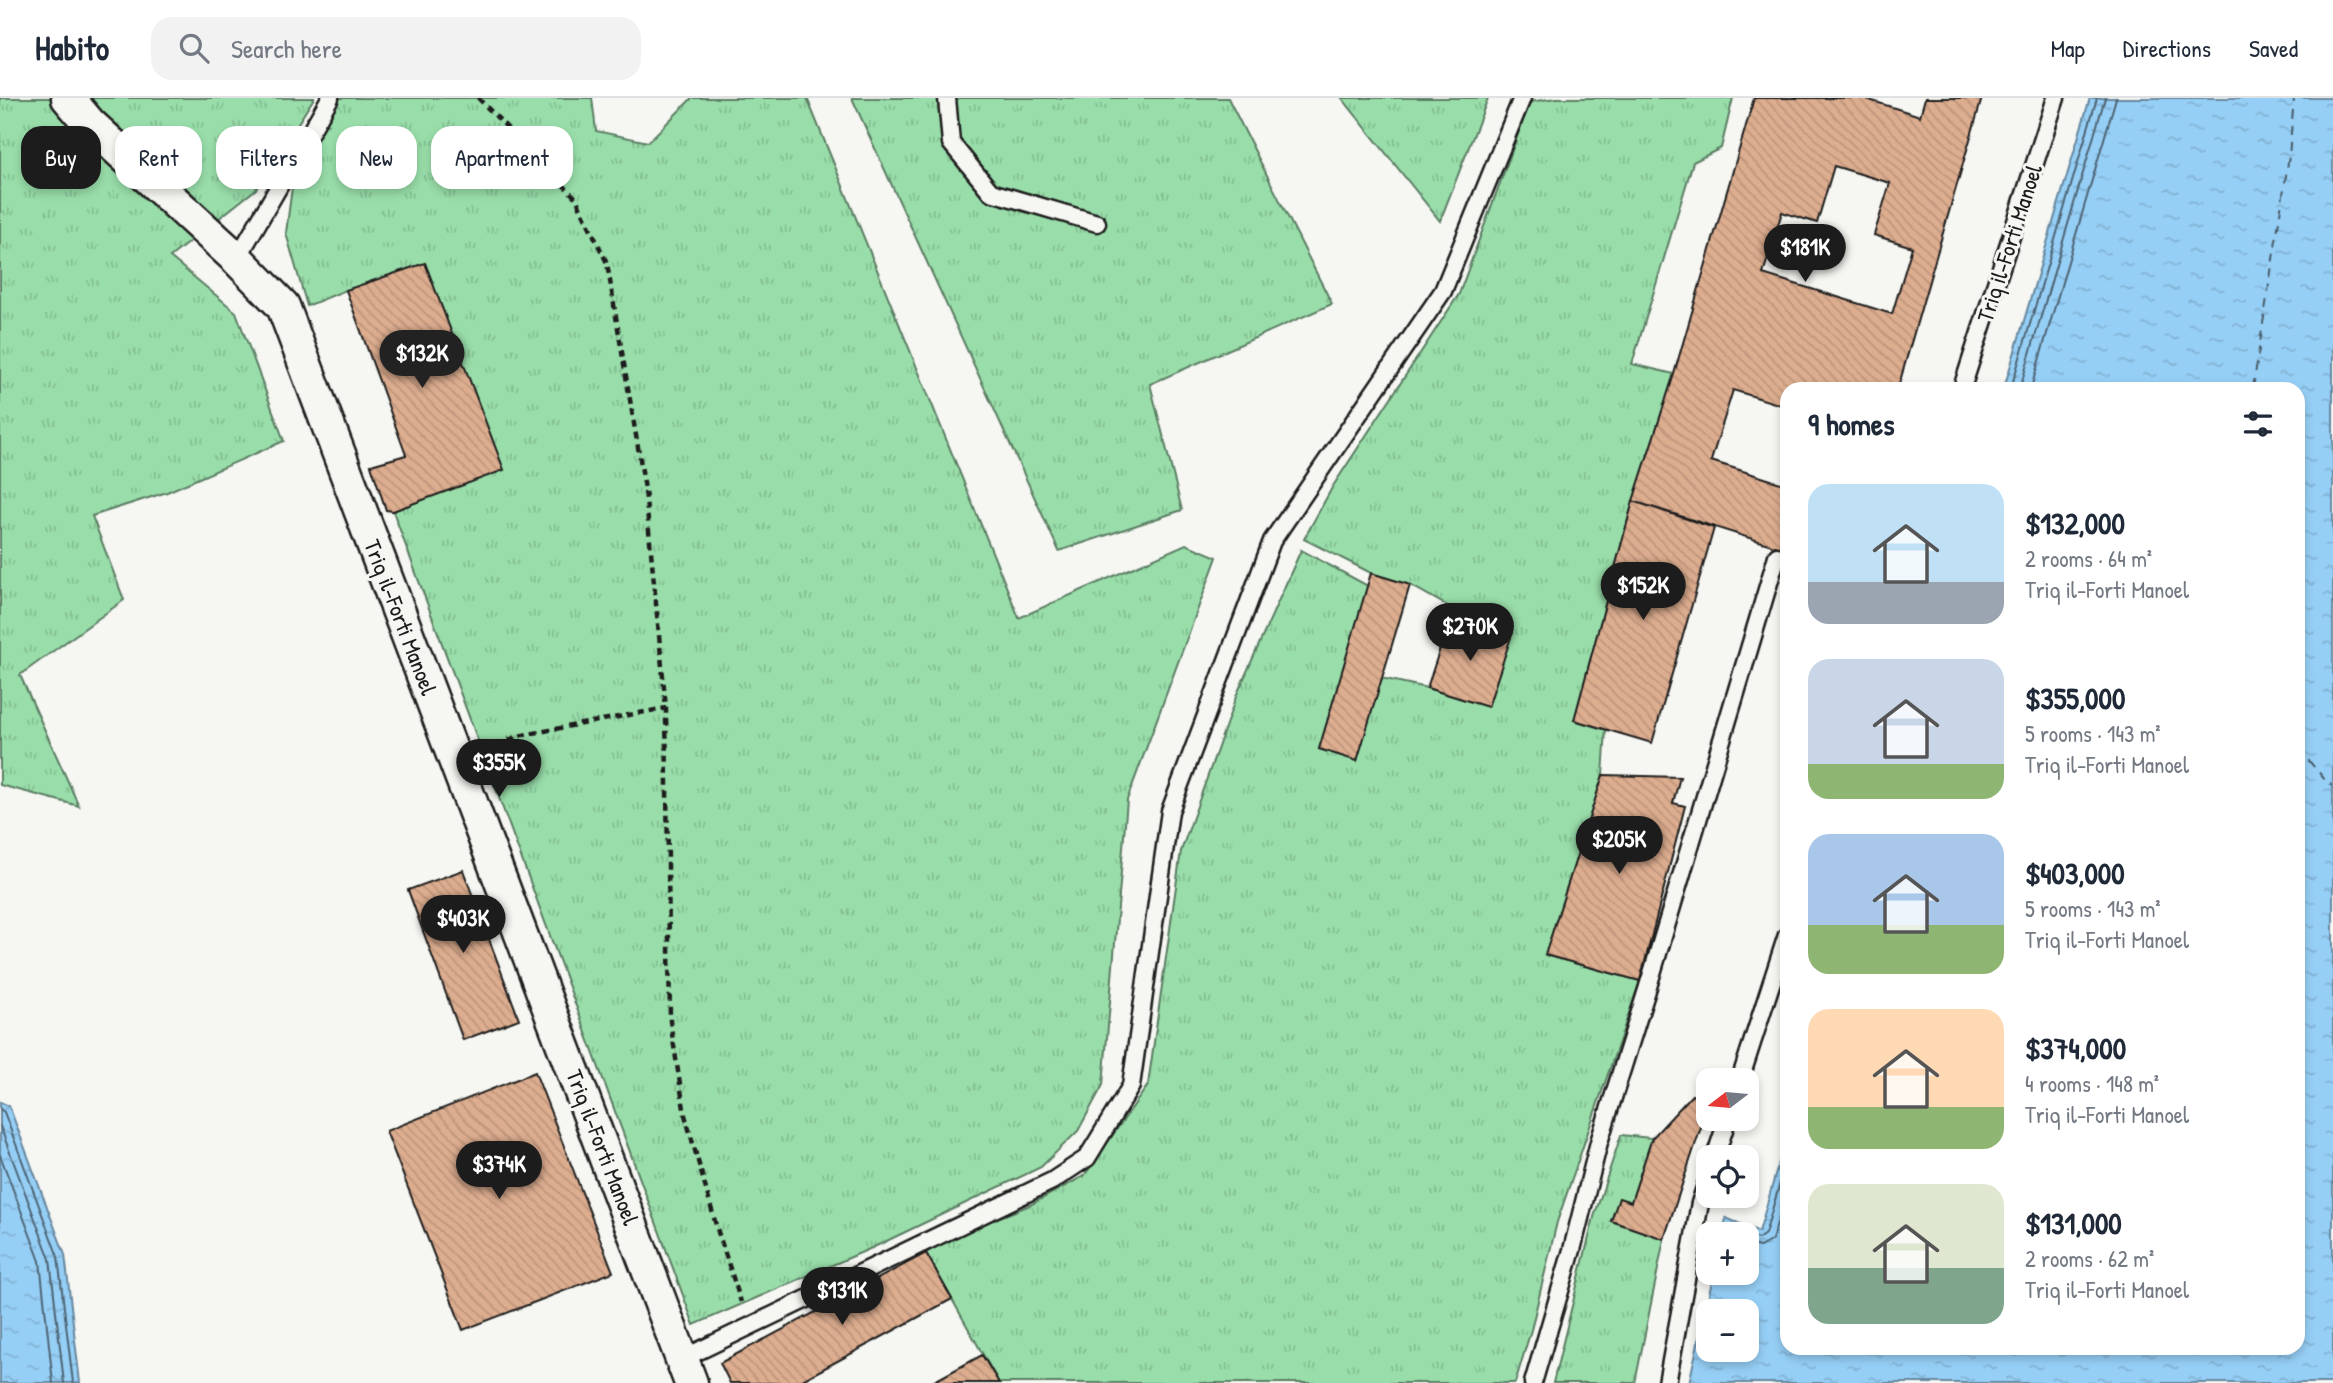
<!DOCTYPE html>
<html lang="en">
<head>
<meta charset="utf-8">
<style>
	:root { --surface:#fff; --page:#f2f2f3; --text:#1f2937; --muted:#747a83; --line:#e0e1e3; --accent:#1c1c1c }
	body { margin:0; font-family:"Patrick Hand",sans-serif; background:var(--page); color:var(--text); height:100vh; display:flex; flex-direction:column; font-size:26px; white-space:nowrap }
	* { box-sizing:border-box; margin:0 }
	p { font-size:23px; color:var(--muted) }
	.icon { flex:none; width:38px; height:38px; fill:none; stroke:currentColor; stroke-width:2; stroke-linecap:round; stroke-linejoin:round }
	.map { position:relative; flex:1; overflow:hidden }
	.details { position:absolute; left:1780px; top:284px; width:525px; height:973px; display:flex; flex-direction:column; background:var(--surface); border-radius:21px; box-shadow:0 4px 10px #0003 }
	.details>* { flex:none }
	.top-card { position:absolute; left:21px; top:28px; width:665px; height:63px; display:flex; gap:14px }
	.needle { width:46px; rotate:254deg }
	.controls { position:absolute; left:1696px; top:970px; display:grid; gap:14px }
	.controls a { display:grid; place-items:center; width:63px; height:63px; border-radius:14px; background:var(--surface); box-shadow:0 4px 10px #0003; font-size:35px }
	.price { position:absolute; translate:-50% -60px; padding:0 16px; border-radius:24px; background:var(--accent); color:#fff; font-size:23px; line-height:46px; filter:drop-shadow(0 2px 4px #0008) }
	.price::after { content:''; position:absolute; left:50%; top:42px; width:21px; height:16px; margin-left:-10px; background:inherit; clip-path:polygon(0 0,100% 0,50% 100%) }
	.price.selected { background:#222; color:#fff }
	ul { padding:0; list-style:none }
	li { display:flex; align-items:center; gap:21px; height:175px; padding:0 28px }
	li span { display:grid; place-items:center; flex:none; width:196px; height:140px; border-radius:21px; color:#555 }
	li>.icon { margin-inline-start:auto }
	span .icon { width:84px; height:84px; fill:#fffc; stroke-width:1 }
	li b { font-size:30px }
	h2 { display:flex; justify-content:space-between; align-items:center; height:84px; padding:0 28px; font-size:30px }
	.pill { padding:0 24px; border-radius:21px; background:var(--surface); box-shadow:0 4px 10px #0003; font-size:24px; line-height:63px }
	.pill.selected { background:var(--accent); color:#fff }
	header { display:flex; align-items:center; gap:42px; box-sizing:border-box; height:98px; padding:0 35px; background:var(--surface); border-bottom:2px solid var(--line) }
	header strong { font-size:33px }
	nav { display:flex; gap:38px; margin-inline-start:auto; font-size:24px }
	.search { width:490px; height:63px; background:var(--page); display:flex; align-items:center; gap:18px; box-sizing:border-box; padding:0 24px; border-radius:21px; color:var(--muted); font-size:26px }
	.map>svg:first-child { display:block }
	.grass { fill:url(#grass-tufts); stroke:#5a7d63; stroke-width:2 }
	.water { fill:url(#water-ripples); stroke:#65879f; stroke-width:2; fill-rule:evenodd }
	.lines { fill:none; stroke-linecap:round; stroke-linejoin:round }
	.shore { stroke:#4d6473; stroke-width:2 }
	.ferry { stroke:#475b68; stroke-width:2; stroke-dasharray:9 7; stroke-linecap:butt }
	.building { fill:url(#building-back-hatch); stroke:#1c1c1c; stroke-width:2; fill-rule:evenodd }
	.lane-casing { stroke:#1c1c1c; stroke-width:21 }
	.street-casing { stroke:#1c1c1c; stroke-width:37 }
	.path { stroke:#1c1c1c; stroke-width:4.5; stroke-dasharray:7 5; stroke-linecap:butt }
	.lane { stroke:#f6f6f2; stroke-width:16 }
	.street { stroke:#f6f6f2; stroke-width:32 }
	.labels { text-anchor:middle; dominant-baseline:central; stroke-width:6; stroke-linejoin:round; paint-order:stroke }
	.street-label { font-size:23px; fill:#1c1c1c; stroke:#f6f6f2 }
</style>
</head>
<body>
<header>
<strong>Habito</strong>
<div class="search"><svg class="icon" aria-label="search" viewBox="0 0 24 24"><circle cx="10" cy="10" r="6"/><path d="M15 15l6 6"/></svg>Search here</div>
<nav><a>Map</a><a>Directions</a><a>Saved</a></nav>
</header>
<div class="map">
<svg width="2333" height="1285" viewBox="0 0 2333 1285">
	<defs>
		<pattern id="grass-tufts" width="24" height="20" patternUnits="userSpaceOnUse" patternTransform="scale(1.75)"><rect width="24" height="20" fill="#99deaa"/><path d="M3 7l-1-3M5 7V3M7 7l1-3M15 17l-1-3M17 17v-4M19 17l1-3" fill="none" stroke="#83be92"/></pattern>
		<pattern id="water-ripples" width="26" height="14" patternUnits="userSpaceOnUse" patternTransform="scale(1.75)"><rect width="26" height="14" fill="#96cff6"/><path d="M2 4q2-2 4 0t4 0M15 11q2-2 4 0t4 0" fill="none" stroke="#81b1d2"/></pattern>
		<pattern id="building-back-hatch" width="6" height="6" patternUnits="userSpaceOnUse" patternTransform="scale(1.75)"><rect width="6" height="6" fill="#ddad8f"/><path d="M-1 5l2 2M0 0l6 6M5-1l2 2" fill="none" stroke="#bd947b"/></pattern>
	</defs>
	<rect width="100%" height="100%" fill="#f6f6f2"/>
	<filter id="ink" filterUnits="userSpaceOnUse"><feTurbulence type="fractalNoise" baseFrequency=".0143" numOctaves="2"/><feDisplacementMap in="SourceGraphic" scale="14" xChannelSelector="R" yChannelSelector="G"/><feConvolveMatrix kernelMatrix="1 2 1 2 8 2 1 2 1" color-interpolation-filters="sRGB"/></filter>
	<g filter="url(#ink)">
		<path class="grass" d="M 0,0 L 314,0 L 256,91 L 170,159 L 236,214 L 284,343 L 167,394 L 92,418 L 124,502 L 20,577 L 79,708 L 0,687 Z
			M 338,0 L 592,0 L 596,33 L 648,44 L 692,0 L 807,0 L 1019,520 L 1186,446 L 1217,459 L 1127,702 L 1103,987 L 1078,1033 L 1041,1069 L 874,1149 L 694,1227 L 393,413 L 503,372 L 425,165 L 346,192 L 307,208 L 286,135 L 294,74 Z
			M 852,0 L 1228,0 L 1332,206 L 1150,286 L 1182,412 L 1059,453 Z
			M 1342,0 L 1488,0 L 1440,123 Z
			M 1556,0 L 1733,0 L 1721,50 L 1693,64 L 1632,266 L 1674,276 L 1633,403 L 1574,622 L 1606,632 L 1603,677 L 1545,857 L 1640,883 L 1557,1124 L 1531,1232 L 1515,1285 L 999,1285 L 926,1155 L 955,1137 L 1030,1107 L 1084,1078 L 1148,987 L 1181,753 L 1237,596 L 1301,452 L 1368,488 L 1319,651 L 1357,662 L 1381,580 L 1427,590 L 1488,609 L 1511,536 L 1478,525 L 1410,487 L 1371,475 L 1304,441 L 1333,388 L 1459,196 L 1530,4 Z
			M 1621,1037 L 1652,1040 L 1631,1104 L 1611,1123 L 1664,1141 L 1635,1285 L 1553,1285 L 1594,1119 Z"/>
		<path class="water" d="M 2090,0 L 2333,0 L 2333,1285 L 1689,1285 L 1714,1174 L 1746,1174 L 1746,1136 L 1723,1136 L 1726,1120 L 1759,1134 L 1787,1036 L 1787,1250 L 2298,1250 L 2298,290 L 2004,290 ZM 1708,1213 L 1746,1213 L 1746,1251 L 1708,1251 Z
			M 0,1004 L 9,1008 L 65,1157 L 80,1285 L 0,1285 Z"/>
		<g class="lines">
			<path class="shore" d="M 2011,290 L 2097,0
				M 2020,290 L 2105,0
				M 2031,290 L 2116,0
				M 0,1011 L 4,1014 L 58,1159 L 73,1285
				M 0,1028 L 50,1161 L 64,1285
				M 0,1057 L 40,1163 L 53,1285
				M 1746,1137 L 1758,1141 L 1765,1136 L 1787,1061
				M 1746,1146 L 1760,1149 L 1772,1142 L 1787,1093"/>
			<path class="ferry" d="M 2253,290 L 2289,58 L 2294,0
				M 2298,650 L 2326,683 L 2333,688"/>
		</g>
		<path class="building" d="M 1754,0 L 1863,0 L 1920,18 L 1925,0 L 1982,0 L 1898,290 L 1787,290 L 1787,309 L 1733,292 L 1711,363 L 1787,387 L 1787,452 L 1633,403 L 1674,276 ZM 1834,68 L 1890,85 L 1874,137 L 1912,149 L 1892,216 L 1763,176 L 1782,114 L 1817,125 Z
			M 425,165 L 504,372 L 393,413 L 386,412 L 371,367 L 406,357 L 346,192 Z
			M 1633,403 L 1714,430 L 1652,645 L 1574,622 Z
			M 1371,475 L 1410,487 L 1357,663 L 1319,651 Z
			M 1478,525 L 1512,536 L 1488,609 L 1427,590 L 1448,526 L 1475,534 Z
			M 1603,677 L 1680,679 L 1673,705 L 1685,708 L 1640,883 L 1545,857 Z
			M 463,772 L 519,921 L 463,942 L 408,792 Z
			M 535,974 L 613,1174 L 463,1232 L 386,1033 Z
			M 1692,997 L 1708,1002 L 1708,1008 L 1664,1141 L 1611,1123 L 1619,1100 L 1631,1104 L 1652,1040 Z
			M 926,1155 L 952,1201 L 797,1285 L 730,1285 L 720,1265 Z
			M 982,1257 L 999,1285 L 931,1285 Z"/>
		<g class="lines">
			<defs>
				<path id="lane" d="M 947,0 L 951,45 L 991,94 L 1097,125
					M 237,161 L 330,0
					M 1962,290 L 2056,0
					M 1740,982 L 1787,837
					M 1715,1059 L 1728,1020
					M 682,1261 L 1052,1083 L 1087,1060 L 1131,988 L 1170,713 L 1272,443 L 1443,193 L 1522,0
					M 1533,1285 L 1572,1152 L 1599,1044 L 1647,892 L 1777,458
					M 1667,1285 L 1700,1105 L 1708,1081"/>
				<path id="street" d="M 68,0 L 90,26 L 237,161 L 283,208 L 691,1285"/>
			</defs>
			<use href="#lane" class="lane-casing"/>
			<use href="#street" class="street-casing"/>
			<path class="path" d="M 478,0 L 576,100 L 607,165 L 645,391 L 666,610 L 670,923 L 685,1017 L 718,1134 L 741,1204
				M 487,652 L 518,638 L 666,610"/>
			<use href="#lane" class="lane"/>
			<use href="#street" class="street"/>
		</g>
	</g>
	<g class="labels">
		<g class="street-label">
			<text transform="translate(2009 145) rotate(-72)">Triq il-Forti Manoel</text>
			<text transform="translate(401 519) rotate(69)">Triq il-Forti Manoel</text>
			<text transform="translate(603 1049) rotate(69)">Triq il-Forti Manoel</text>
		</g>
	</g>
</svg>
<div class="controls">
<a><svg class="needle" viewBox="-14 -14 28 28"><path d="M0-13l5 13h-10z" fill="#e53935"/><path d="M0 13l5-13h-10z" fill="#747a83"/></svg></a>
<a><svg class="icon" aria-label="locate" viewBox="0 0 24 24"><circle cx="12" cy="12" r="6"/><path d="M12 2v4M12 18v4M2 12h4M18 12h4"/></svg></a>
<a>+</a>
<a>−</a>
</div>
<b class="price" style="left:1805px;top:186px">$181K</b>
<b class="price selected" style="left:422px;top:292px">$132K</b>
<b class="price" style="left:1643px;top:524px">$152K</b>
<b class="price" style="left:1470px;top:565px">$270K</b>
<b class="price" style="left:499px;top:701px">$355K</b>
<b class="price" style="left:1619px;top:778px">$205K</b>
<b class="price" style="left:463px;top:857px">$403K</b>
<b class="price" style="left:499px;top:1103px">$374K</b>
<b class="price" style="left:842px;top:1229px">$131K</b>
<div class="top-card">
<a class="pill selected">Buy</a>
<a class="pill">Rent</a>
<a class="pill">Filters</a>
<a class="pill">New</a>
<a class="pill">Apartment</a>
</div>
<section class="details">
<h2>9 homes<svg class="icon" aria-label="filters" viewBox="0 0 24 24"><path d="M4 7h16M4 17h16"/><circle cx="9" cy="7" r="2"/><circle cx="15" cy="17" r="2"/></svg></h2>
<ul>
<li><span style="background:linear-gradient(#bfe0f5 70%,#9aa5b1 0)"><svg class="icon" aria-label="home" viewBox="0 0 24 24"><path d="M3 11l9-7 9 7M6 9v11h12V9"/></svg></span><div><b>$132,000</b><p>2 rooms · 64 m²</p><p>Triq il-Forti Manoel</p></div></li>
<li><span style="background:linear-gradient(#c9d6e8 75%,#8fb573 0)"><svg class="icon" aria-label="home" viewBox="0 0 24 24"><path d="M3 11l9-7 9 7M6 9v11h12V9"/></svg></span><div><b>$355,000</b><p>5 rooms · 143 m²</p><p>Triq il-Forti Manoel</p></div></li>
<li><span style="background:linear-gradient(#a9c7e8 65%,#8fb573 0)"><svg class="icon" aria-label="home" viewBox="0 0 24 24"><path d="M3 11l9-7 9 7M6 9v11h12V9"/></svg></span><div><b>$403,000</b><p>5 rooms · 143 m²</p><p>Triq il-Forti Manoel</p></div></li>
<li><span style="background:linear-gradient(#ffd9b3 70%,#8fb573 0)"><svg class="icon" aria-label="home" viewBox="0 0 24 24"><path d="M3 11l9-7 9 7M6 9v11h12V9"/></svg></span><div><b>$374,000</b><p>4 rooms · 148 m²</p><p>Triq il-Forti Manoel</p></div></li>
<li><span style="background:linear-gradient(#dfe7d0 60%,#7fa58c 0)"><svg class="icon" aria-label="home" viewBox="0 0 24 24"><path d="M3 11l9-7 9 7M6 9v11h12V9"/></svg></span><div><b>$131,000</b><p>2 rooms · 62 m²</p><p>Triq il-Forti Manoel</p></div></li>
</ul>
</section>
</div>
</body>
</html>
